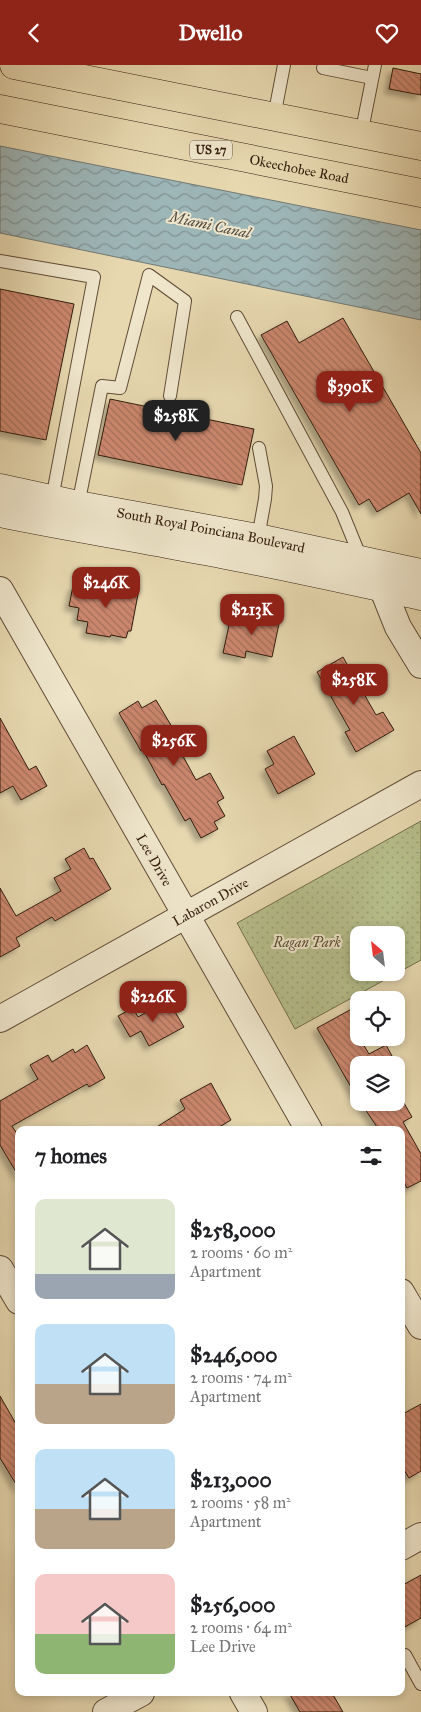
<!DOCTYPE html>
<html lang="en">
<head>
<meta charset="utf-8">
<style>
	:root { --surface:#fff; --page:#f2f2f2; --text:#202124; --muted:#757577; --accent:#8f2418 }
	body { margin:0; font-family:"IM FELL Great Primer",serif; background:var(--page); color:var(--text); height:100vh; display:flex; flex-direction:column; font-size:19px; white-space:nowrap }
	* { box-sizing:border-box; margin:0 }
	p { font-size:16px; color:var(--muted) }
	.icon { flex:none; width:28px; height:28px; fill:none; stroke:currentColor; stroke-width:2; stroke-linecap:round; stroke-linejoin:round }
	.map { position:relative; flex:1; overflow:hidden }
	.sheet { position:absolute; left:15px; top:1061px; width:390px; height:570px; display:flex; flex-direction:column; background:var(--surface); border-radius:10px; box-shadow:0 2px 8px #0003 }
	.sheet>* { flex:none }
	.needle { width:32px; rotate:332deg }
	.controls { position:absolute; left:350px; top:861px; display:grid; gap:10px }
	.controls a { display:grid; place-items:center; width:55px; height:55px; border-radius:10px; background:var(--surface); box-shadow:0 2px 8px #0003; font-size:25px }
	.price { position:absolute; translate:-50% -42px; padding:0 11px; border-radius:10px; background:var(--accent); color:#fff; font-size:16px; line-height:32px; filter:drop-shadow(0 1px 2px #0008) }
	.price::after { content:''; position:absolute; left:50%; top:30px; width:15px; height:11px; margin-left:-8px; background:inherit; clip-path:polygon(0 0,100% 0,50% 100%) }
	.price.on { background:#222; color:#fff }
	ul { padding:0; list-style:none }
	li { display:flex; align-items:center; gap:15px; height:125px; padding:0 20px }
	li span { display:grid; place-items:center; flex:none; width:140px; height:100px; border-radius:10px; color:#555 }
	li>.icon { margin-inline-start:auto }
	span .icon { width:60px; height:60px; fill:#fffc; stroke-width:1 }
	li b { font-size:21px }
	h2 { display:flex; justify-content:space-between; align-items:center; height:60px; padding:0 20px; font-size:21px }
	header { display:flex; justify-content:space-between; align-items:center; height:65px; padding:0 20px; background:var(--accent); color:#fff; font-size:22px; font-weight:700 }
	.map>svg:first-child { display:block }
	.grass { fill:url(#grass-dots); stroke:#746e4c; fill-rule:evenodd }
	.water { fill:url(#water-waves); stroke:#727974 }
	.building { fill:url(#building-back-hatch); stroke:#321d0d; filter:url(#shadow) }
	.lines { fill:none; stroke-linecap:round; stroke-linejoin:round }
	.lane-casing { stroke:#5f4c36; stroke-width:14 }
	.street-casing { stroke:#5f4c36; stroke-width:28 }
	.secondary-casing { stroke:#321d0d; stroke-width:29 }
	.highway-casing { stroke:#321d0d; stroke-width:29 }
	.lane { stroke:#efe6cc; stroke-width:12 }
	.street { stroke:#efe6cc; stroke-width:26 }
	.secondary { stroke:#efe6cc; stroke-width:28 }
	.highway { stroke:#e7d8b0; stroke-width:28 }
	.labels { text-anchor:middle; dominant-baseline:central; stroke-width:4; stroke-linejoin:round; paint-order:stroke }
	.shield { fill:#efe6cc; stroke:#6b5946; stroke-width:1 }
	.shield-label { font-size:12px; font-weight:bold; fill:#321d0d }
	.street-label { font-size:14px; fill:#321d0d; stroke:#efe6cc }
	.park-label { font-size:14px; font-style:italic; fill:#5a4d33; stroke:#efe6cc }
	.water-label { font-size:15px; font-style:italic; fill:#524b40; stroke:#efe6cc }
</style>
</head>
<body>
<header><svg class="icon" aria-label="back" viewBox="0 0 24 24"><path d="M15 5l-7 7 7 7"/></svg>Dwello<svg class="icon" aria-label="heart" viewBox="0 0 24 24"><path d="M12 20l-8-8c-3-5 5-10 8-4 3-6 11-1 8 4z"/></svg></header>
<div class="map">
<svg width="421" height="1647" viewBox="0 0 421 1647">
	<defs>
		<pattern id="grass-dots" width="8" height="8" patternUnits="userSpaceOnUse" patternTransform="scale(1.25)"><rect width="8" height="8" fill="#b6be8b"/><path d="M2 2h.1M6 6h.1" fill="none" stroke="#9da377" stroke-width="1.8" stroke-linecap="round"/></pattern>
		<pattern id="water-waves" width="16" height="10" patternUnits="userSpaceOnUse" patternTransform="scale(1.25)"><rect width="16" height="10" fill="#9db6b8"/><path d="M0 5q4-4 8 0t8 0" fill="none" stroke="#819394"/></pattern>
		<pattern id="building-back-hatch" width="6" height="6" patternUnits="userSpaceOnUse" patternTransform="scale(1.25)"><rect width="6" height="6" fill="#cb876e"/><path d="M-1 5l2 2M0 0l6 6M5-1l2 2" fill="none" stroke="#a56e59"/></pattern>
		<filter id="shadow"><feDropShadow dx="-4.5" dy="4.5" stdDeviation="2.5" flood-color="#0004"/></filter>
	</defs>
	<rect width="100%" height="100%" fill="#e7d8b0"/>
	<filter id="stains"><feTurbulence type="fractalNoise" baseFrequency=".004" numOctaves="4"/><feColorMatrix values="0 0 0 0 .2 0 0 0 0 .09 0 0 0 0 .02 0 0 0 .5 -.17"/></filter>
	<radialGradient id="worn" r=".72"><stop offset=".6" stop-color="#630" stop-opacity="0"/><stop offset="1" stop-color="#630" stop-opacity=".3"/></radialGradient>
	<path class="grass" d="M 421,756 L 421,895 L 295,964 L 237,858 ZM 359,870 L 396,870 L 396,908 L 359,908 Z"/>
	<path class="water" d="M 0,81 L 421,165 L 421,255 L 0,168 Z"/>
	<path class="building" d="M 393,3 L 421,9 L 421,30 L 389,24 Z
		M 0,224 L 74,239 L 46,375 L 0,366 Z
		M 343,253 L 421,388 L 421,449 L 409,428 L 377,447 L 369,434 L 359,440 L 261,270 L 287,256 L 299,278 Z
		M 110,334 L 254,364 L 242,420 L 98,390 Z
		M 91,517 L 139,524 L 131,566 L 128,566 L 126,573 L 111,570 L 110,572 L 86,568 L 88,557 L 77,555 L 79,543 L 69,541 L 73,521 L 90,524 Z
		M 250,548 L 280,554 L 272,592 L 246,586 L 245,593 L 223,588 L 231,551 L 248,555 Z
		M 343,592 L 376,650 L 383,647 L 394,665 L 356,687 L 345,667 L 350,665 L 317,607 Z
		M 156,635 L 175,667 L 171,669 L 196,715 L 210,708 L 224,733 L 217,737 L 225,751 L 214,757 L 218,764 L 201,773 L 190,753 L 185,756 L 164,719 L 162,720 L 143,685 L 141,686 L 119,648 L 138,636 L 142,643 Z
		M 0,653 L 29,705 L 36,701 L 47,721 L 21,735 L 13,721 L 0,728 Z
		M 294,671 L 315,709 L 278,729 L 265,704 L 274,699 L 267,686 Z
		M 84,783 L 90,794 L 93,793 L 111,824 L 55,856 L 52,852 L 16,873 L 20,881 L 0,892 L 0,823 L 16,851 L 61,826 L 54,813 L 71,804 L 65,794 Z
		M 168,935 L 184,962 L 149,981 L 141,966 L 130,972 L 118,951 L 133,943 L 138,952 Z
		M 359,940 L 359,972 L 369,989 L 386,980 L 397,1000 L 359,1000 L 359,1036 L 317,963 Z
		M 87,980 L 105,1013 L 89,1022 L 87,1019 L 12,1061 L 19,1072 L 19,1112 L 0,1080 L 0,1036 L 38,1014 L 30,1000 L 48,990 L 52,997 L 73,984 L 75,988 Z
		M 211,1018 L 231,1055 L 214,1065 L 152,1065 L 185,1044 L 180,1035 Z
		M 361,1038 L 404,1038 L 412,1052 L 403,1057 L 421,1089 L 421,1116 L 407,1123 L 401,1112 L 401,1065 L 379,1065 Z
		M 0,1331 L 19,1364 L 19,1424 L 0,1393 Z
		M 421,1339 L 421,1406 L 409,1413 L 401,1400 L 401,1350 Z
		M 421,1510 L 421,1553 L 401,1564 L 401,1521 Z
		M 289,1628 L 332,1628 L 343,1647 L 300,1647 Z"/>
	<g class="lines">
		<defs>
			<path id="lane" d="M 324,0 L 323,3 L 372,13
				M 274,52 L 284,0
				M 361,70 L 375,0
				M 0,196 L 94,212 L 52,434
				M 237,252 L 342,447 L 362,496
				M 78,440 L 102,321 L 120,323 L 149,210 L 185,236 L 170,331
				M 258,473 L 265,434 L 266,421 L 259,383
				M 405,1590 L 421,1619"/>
			<g id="street">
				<path d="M 382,522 L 398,562 L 421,600"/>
				<path id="s1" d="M 0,525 L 309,1065"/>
				<path id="s2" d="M 0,954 L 421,719"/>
				<path d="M 0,1204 L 19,1236"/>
				<path d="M 401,1227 L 421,1261"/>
				<path d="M 401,1482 L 421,1471"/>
				<path d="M 243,1628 L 254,1647"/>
				<path d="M 106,1647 L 141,1628"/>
			</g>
			<g id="secondary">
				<path id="s3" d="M 0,423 L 78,440 L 258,473 L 421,508"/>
				<path d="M 0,448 C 61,461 122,470 183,482 C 263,496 342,514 421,531"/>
			</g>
			<g id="highway">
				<path d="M 14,0 L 421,81"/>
				<path id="s4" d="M 0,44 L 421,128"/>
			</g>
		</defs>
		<use href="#lane" class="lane-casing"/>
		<use href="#street" class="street-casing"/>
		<use href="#secondary" class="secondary-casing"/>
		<use href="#highway" class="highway-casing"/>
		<use href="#lane" class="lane"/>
		<use href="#street" class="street"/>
		<use href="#secondary" class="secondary"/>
		<use href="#highway" class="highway"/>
	</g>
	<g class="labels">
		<rect class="shield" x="190" y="75.5" width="42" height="19" rx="4"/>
		<g class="shield-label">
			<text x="211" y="85">US 27</text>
		</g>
		<g class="street-label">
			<text stroke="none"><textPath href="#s4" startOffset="305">Okeechobee Road</textPath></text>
			<text stroke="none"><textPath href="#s3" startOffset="215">South Royal Poinciana Boulevard</textPath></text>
			<text stroke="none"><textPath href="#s1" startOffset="311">Lee Drive</textPath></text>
			<text stroke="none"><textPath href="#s2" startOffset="241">Labaron Drive</textPath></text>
		</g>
		<g class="park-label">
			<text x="307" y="877">Ragan Park</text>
		</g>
		<g class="water-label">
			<text transform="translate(210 160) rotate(12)">Miami Canal</text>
		</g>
	</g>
	<rect width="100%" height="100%" filter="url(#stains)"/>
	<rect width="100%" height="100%" fill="url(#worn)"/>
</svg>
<div class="controls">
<a><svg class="needle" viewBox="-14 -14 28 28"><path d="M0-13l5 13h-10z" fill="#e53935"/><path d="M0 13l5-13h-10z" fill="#757577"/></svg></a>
<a><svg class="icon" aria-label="locate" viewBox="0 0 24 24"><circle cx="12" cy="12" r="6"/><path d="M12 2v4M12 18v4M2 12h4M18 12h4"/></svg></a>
<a><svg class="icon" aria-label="layers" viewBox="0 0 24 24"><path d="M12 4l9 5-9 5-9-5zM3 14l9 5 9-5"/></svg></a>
</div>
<b class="price" style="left:350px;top:348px">$390K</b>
<b class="price on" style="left:176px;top:377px">$258K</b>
<b class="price" style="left:106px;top:544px">$246K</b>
<b class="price" style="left:252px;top:571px">$213K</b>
<b class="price" style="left:354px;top:641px">$258K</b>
<b class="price" style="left:174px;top:702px">$256K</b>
<b class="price" style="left:153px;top:958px">$226K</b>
<section class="sheet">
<h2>7 homes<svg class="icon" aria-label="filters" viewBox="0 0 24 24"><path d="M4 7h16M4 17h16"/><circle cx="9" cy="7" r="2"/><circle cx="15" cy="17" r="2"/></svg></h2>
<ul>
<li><span style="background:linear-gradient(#dfe7d0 75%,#9aa5b1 0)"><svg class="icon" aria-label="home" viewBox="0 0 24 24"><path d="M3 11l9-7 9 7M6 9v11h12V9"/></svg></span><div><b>$258,000</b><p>2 rooms · 60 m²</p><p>Apartment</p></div></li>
<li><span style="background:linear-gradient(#bfe0f5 60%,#b9a48a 0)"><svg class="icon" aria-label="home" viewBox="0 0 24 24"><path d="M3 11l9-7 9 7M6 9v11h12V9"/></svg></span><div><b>$246,000</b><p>2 rooms · 74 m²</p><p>Apartment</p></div></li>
<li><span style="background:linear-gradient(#bfe0f5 60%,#b9a48a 0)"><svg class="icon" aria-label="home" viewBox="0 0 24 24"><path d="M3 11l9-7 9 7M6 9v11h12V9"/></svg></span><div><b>$213,000</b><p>2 rooms · 58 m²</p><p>Apartment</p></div></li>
<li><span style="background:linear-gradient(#f6c9c9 60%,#8fb573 0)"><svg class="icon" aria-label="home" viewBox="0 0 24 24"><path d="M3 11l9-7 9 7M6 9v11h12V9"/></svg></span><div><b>$256,000</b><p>2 rooms · 64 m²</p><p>Lee Drive</p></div></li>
</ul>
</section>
</div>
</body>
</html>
